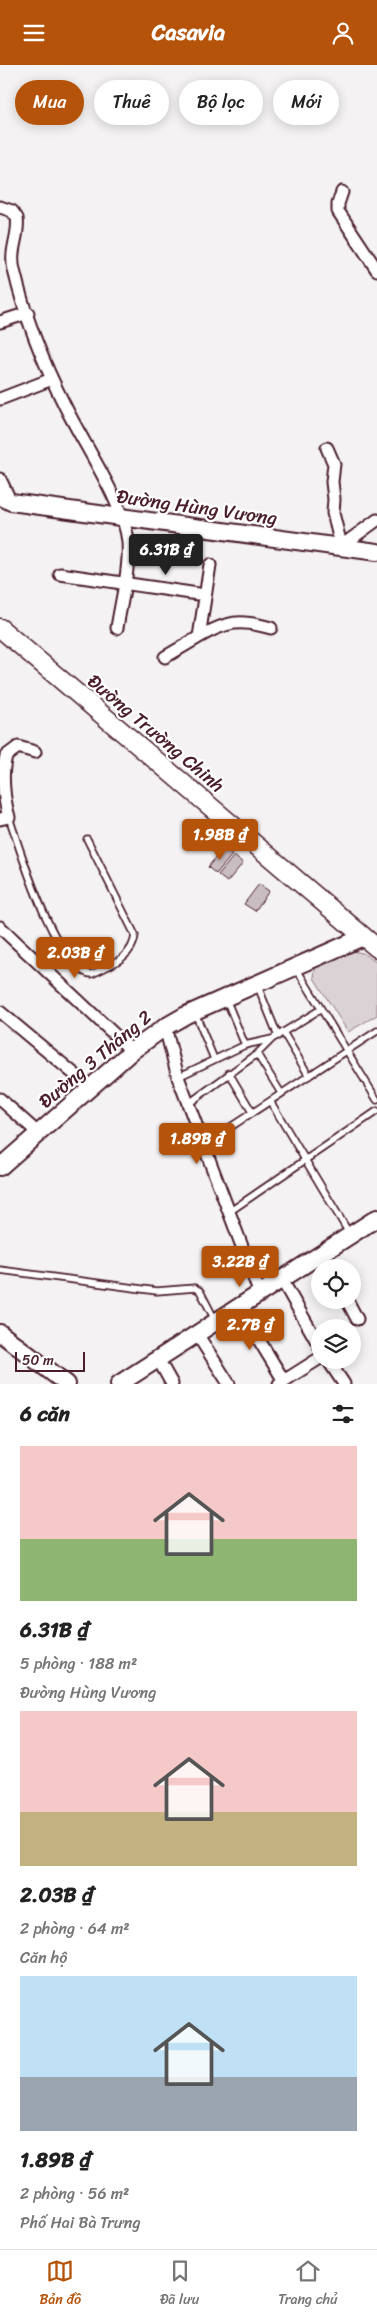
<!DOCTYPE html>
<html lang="vi">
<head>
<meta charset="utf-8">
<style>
	:root { --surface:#fff; --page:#f6f6f6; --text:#222; --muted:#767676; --line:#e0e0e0; --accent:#b45309 }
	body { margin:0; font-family:Sriracha,sans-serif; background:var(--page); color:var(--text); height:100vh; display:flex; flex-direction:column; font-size:19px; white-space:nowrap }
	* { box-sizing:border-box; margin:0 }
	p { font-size:16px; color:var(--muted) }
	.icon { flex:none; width:28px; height:28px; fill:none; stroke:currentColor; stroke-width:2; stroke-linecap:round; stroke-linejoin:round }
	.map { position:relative; height:1319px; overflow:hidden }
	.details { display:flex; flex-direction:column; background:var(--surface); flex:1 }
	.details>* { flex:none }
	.hud { position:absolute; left:15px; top:15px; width:348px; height:45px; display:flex; gap:10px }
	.buttons { position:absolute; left:311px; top:1194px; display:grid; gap:10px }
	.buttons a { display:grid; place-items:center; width:50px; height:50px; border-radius:50%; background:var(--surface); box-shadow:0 2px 12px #0003; font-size:25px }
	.scale { position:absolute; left:15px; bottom:12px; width:70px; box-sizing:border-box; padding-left:5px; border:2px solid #4a1f2b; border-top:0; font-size:14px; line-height:18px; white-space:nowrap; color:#4a1f2b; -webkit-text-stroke:4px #fff; paint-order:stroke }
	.price { position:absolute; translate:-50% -42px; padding:0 11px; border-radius:5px; background:var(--accent); color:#fff; font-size:16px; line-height:32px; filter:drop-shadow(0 1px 2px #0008) }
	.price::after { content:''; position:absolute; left:50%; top:30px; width:15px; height:11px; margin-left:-8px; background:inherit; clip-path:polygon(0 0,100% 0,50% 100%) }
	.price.current { background:#222; color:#fff }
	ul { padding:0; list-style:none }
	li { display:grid; align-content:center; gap:10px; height:265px; padding:0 20px }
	li span { display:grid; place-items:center; height:155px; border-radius:0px; color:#555 }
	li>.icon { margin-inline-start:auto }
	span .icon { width:90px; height:90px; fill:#fffc; stroke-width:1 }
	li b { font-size:21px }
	h2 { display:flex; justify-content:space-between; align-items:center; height:60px; padding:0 20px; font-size:21px }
	.chip { padding:0 18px; border-radius:22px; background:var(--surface); box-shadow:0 2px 12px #0003; font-size:18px; line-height:45px }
	.chip.current { background:var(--accent); color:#fff }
	header { display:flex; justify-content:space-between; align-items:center; height:65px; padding:0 20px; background:var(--accent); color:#fff; font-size:22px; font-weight:700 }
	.dock { display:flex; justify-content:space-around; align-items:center; height:70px; border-top:1px solid var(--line); background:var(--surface); font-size:14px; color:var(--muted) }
	.dock a { display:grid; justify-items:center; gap:2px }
	.dock .current { color:var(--accent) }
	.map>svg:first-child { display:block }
	.green { fill:#dbd2d5; stroke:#927880 }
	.building { fill:#cabdc1; stroke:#4a1f2b }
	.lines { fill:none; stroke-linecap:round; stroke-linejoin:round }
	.lane-casing { stroke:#4a1f2b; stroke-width:9 }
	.street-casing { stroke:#4a1f2b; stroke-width:15 }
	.secondary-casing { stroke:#4a1f2b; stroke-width:20 }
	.primary-casing { stroke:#4a1f2b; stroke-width:21 }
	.lane { stroke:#fff; stroke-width:5.5 }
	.street { stroke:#fff; stroke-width:11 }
	.secondary { stroke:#fff; stroke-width:16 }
	.primary { stroke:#fff; stroke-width:18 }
	.labels { text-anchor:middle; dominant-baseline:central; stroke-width:4.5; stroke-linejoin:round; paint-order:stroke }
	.street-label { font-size:19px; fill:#4a1f2b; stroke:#fff }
</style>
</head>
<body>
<header><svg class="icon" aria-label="menu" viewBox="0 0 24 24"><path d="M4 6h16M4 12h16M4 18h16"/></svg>Casavia<svg class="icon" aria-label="person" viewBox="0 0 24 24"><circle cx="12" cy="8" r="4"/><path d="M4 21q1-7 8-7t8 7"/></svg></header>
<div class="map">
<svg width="377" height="1319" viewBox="0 0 377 1319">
	<rect width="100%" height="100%" fill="#f4f2f2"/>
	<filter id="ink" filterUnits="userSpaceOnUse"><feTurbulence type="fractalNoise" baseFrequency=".02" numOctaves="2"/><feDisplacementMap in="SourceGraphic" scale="10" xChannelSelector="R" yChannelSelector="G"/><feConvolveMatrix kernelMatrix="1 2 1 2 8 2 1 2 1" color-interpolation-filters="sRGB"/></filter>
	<g filter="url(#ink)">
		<path class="green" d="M 351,886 L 363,888 L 377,898 L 377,950 L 348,967 L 314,913 L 315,902 Z"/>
		<path class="building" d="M 223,783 L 232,790 L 216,809 L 208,802 Z
			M 234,791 L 243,798 L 227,817 L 218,810 Z
			M 259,819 L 269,826 L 255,846 L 244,839 Z"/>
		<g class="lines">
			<defs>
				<path id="lane" d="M 9,752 C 19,782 57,909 92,909 C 110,900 133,893 135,870 L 87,774
					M 296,903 L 377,1035
					M 257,919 L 278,971
					M 226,934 L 245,980
					M 195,948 L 214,994
					M 283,967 L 309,1011
					M 257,989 L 281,1028
					M 229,1008 L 252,1047
					M 178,1012 L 245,980 L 272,974 L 321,944
					M 270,1036 L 349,1168
					M 188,1039 L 257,989 L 272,974
					M 203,1080 L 377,966
					M 229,1147 L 377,1046
					M 0,1205 L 157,1226 L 195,1223 L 200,1226 L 215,1255"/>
				<path id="street" d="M 342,127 L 338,139 L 338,146 L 377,205
					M 0,142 L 12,146 L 17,153 C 20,170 9,184 14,205 C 25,252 44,300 66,343 C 83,378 125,440 128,477 C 130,503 121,537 117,563
					M 0,257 L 28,248
					M 0,334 L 52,314
					M 327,383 L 334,399 L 332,417 L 334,434 L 333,448 L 341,480
					M 0,414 L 11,437
					M 340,482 L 377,455
					M 60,509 L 205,530
					M 199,572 C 227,556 240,554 271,563
					M 165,592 L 199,572 L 210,500
					M 0,754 L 9,752 C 4,735 1,709 6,691 L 18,682 L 35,687
					M 0,862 L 132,986
					M 0,947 L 90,1022
					M 165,962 L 178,1012 L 260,1229
					M 0,1034 L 38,1068
					M 321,1189 L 329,1202
					M 282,1215 L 320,1282
					M 347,1235 L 357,1254
					M 239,1242 L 284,1316
					M 197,1269 L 229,1319
					M 158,1294 L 172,1319
					M 328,1295 L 344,1319
					M 279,1319 L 320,1293"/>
				<path id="secondary" d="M 0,431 L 11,437 L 377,487
					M 0,1102 L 132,986 L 165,962 L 186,950 L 363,872
					M 0,1268 L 67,1319
					M 119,1319 L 377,1153"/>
				<path id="primary" d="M 0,563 L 377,883"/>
			</defs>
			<use href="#lane" class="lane-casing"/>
			<use href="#street" class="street-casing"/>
			<use href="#secondary" class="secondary-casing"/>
			<use href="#primary" class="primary-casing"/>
			<use href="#lane" class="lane"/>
			<use href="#street" class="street"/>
			<use href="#secondary" class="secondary"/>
			<use href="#primary" class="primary"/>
		</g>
	</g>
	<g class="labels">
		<g class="street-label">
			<text transform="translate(197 442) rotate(8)">Đường Hùng Vương</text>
			<text transform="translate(156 668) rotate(40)">Đường Trường Chinh</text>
			<text transform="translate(95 994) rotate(-40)">Đường 3 Tháng 2</text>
		</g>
	</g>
</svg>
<div class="buttons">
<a><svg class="icon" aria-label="locate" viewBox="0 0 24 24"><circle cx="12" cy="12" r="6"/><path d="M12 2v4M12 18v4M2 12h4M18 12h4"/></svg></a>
<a><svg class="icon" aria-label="layers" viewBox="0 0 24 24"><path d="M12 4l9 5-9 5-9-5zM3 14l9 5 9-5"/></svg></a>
</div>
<div class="scale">50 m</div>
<b class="price current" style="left:166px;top:511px">6.31B ₫</b>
<b class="price" style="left:220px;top:796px">1.98B ₫</b>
<b class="price" style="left:75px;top:914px">2.03B ₫</b>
<b class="price" style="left:197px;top:1100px">1.89B ₫</b>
<b class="price" style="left:240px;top:1223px">3.22B ₫</b>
<b class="price" style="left:250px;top:1286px">2.7B ₫</b>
<div class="hud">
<a class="chip current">Mua</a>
<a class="chip">Thuê</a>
<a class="chip">Bộ lọc</a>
<a class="chip">Mới</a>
</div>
</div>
<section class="details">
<h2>6 căn<svg class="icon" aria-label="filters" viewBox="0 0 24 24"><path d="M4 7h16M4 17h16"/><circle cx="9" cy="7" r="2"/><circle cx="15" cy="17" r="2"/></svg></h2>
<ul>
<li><span style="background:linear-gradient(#f6c9c9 60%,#8fb573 0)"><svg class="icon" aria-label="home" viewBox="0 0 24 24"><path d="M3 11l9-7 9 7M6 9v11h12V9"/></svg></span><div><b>6.31B ₫</b><p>5 phòng · 188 m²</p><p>Đường Hùng Vương</p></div></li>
<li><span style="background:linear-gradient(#f6c9c9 65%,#c2b280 0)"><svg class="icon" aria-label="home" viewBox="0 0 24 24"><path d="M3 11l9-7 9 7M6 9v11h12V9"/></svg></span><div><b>2.03B ₫</b><p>2 phòng · 64 m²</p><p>Căn hộ</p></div></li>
<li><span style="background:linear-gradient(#bfe0f5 65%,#9aa5b1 0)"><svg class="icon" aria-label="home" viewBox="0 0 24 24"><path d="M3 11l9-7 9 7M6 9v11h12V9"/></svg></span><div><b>1.89B ₫</b><p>2 phòng · 56 m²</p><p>Phố Hai Bà Trưng</p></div></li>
</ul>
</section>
<nav class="dock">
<a class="current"><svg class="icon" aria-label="map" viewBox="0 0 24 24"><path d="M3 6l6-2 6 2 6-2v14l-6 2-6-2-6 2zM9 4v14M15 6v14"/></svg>Bản đồ</a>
<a><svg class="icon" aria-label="saved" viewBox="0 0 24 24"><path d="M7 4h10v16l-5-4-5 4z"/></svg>Đã lưu</a>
<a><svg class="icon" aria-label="home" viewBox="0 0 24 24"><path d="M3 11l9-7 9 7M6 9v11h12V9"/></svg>Trang chủ</a>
</nav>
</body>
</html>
